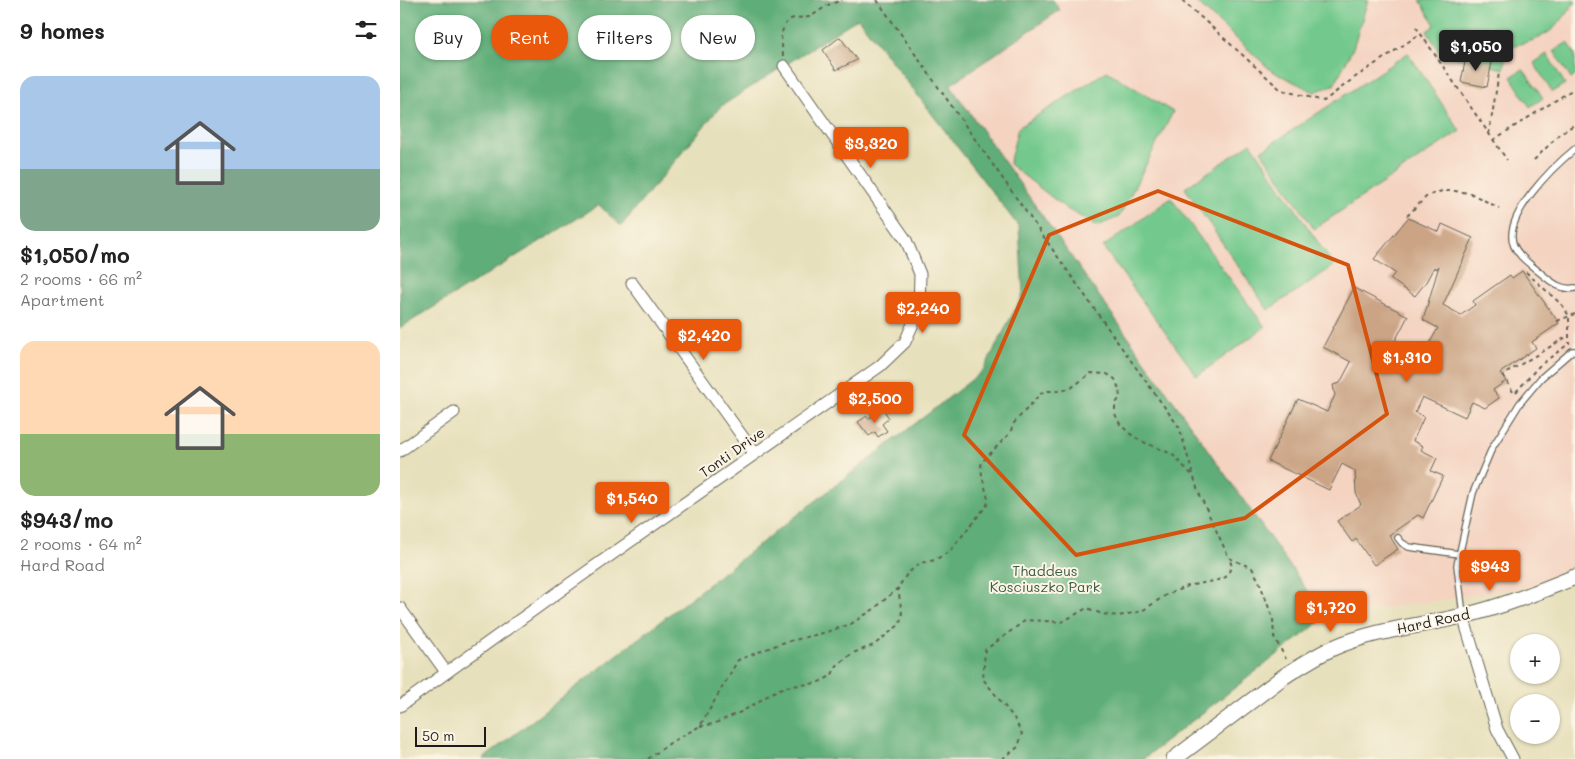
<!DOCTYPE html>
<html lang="en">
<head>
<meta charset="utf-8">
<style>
	:root { --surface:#fff; --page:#f6f6f6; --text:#222; --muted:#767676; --accent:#ea580c }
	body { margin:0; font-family:Mali,sans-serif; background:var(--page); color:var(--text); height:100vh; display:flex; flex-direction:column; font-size:19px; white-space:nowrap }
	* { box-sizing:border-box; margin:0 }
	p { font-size:16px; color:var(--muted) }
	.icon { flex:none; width:28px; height:28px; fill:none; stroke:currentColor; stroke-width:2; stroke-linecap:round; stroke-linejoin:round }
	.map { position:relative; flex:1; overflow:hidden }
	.side { display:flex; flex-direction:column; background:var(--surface); width:400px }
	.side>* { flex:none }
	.top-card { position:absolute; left:15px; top:15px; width:475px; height:45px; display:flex; gap:10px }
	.tools { position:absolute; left:1110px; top:634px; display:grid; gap:10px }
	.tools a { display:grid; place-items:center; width:50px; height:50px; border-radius:50%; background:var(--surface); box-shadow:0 1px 4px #0004; font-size:25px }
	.scale { position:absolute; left:15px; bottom:12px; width:71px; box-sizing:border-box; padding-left:5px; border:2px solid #1c1c1c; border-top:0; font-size:14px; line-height:18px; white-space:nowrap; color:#1c1c1c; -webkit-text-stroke:4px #fcf5e5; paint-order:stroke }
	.price { position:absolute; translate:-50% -42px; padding:0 11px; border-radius:5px; background:var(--accent); color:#fff; font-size:16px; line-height:32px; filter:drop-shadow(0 1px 2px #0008) }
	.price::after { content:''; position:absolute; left:50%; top:30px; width:15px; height:11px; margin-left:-8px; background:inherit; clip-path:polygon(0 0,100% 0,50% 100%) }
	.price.current { background:#222; color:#fff }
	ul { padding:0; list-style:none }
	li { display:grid; align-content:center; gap:10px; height:265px; padding:0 20px }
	li span { display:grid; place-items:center; height:155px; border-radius:15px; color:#555 }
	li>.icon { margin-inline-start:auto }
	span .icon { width:90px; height:90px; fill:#fffc; stroke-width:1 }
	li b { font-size:21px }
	h2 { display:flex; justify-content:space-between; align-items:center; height:60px; padding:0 20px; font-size:21px }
	.tag { padding:0 18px; border-radius:22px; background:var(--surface); box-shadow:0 1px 4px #0004; font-size:18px; line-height:45px }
	.tag.current { background:var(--accent); color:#fff }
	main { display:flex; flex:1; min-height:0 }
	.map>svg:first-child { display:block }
	.built { fill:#f4d3c1 }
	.green { fill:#73c98d; stroke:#487254 }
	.forest { fill:#5ead78; stroke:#3d644a }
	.building { fill:#cba485 }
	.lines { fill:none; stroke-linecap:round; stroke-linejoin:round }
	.service-casing { stroke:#636154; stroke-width:8 }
	.minor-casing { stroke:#636154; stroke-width:13 }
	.secondary-casing { stroke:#636154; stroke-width:17 }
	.path { stroke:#636154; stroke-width:2; stroke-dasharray:4 4; stroke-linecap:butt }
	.service { stroke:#fff; stroke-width:5.5 }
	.minor { stroke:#fff; stroke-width:11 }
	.secondary { stroke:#fff; stroke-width:15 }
	.marked { fill:none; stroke:#d4530e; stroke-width:4; stroke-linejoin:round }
	.labels { text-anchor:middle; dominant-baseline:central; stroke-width:4; stroke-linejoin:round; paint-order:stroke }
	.street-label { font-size:14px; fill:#1c1c1c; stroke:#fcf5e5 }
	.park-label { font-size:14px; fill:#3a5944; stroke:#fcf5e5 }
</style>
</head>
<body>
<main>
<section class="side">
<h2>9 homes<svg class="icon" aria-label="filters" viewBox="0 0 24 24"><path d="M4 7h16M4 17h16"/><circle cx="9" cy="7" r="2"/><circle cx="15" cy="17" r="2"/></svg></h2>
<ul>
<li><span style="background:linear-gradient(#a9c7e8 60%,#7fa58c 0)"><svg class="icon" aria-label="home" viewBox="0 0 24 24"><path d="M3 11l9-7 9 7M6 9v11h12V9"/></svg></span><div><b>$1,050/mo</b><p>2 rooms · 66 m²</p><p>Apartment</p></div></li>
<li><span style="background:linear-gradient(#ffd9b3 60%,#8fb573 0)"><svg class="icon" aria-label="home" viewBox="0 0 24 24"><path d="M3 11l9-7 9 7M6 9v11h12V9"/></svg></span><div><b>$943/mo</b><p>2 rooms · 64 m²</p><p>Hard Road</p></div></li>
</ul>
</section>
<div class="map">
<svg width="1175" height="759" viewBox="0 0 1175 759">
	<rect width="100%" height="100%" fill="#fcf5e5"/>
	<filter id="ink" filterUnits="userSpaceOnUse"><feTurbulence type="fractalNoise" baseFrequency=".02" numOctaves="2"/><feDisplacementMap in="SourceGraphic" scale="10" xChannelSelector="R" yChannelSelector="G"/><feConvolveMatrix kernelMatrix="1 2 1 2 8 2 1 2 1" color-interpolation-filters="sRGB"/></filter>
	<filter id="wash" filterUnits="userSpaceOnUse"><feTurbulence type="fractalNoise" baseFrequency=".0096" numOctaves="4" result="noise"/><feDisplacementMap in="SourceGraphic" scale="20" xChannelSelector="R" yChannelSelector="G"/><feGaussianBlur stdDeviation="1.12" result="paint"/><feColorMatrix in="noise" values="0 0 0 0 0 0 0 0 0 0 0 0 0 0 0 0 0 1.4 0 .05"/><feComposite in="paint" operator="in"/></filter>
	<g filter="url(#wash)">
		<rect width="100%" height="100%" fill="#e7e0bc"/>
		<path class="built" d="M 653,0 L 1175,0 L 1175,565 L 1126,587 L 926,617 L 550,85 L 660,10 Z"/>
		<path class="green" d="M 794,0 L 968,0 L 953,48 L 934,85 L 914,92 L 872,71 Z
			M 1020,0 L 1175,0 L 1175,4 L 1173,4 C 1154,34 1141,40 1107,47 L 1104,69 L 1041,54 L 1027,31 L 1035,25 Z
			M 1168,42 L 1175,54 L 1175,76 L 1171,79 L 1154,51 Z
			M 1008,53 L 1060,131 L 914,229 L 861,151 Z
			M 1147,54 L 1165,84 L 1152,92 L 1134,63 Z
			M 1123,69 L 1143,98 L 1130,107 L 1111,77 Z
			M 707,71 L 773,112 L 719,217 L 697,226 L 667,209 L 609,164 L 618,128 Z
			M 851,143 L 934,266 L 868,310 L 785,188 Z
			M 771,198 L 865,327 L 797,376 L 703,247 Z"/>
		<path class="forest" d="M 0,0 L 653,0 L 660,10 L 550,85 L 926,617 L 743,759 L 83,759 L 583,371 L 623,294 L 619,227 L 458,18 L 320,107 L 221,226 L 199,205 L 0,328 Z"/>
		<g id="blocks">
			<path class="building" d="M 440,37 L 457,60 L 436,70 L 423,50 Z
				M 1066,57 L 1092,62 L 1087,87 L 1061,82 Z
				M 1008,218 L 1039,232 L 1042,224 L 1073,238 L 1043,305 L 1061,315 L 1075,305 L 1073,301 L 1110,275 L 1112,278 L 1122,271 L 1159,323 L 1132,342 L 1136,348 L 1100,373 L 1106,381 L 1093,390 L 1099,398 L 1085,408 L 1072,402 L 1065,417 L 1022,397 L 1015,412 L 1024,417 L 1013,441 L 1023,446 L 1021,450 L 1037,458 L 1031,471 L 1043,476 L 1023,518 L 1018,515 L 989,535 L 998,549 L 974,565 L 956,539 L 952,542 L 937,521 L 961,505 L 956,493 L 955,471 L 942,464 L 929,490 L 868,461 L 898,399 L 927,412 L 935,395 L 933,385 L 940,383 L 951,362 L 923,347 L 954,288 L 1008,316 L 994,343 L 1022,357 L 1038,328 L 1023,320 L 1039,266 L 1037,269 L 1034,267 L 1026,282 L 1015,296 L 990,279 L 995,273 L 974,259 Z
				M 483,409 L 489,418 L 482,424 L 487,431 L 478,437 L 475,432 L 469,436 L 458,422 L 467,416 L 468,419 Z"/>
		</g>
	</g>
	<g filter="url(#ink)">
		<use href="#blocks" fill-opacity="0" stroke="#636154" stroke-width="1"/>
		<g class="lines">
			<defs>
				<path id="service" d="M 1175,149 C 1154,166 1101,217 1114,246 C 1119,257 1129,263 1138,271 C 1150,280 1159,291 1175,288
					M 998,538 L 1002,543 L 1009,547 L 1059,554
					M 1063,615 L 1057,565 L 1073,493 L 1092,448 L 1120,403 L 1141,378 L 1172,351 L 1175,351"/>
				<path id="minor" d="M 232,283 L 355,454
					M 0,451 L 54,412
					M 0,608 L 46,672
					M 1063,616 L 1097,729 L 1113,759
					M 0,706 L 171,583 L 480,366 L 505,342 L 519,310 L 520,274 L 506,240 L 384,66"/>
				<path id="secondary" d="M 774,759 L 883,677 C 899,667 915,656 933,648 C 974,630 1019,626 1063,616 C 1101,607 1138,592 1175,577"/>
			</defs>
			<use href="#service" class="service-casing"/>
			<use href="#minor" class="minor-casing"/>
			<use href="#secondary" class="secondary-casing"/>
			<path class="path" d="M 477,0 L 724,351 L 779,427 L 798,491 L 829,558 L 852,568 L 859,581 L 873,619 L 874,637 L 886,659
				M 782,0 L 881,90 L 924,101 L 954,78 L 1020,34
				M 1016,27 L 1107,160
				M 383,56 L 381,35 L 384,26 L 388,20 L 394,18 L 410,17 L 428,5 L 442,0
				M 1089,134 L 1099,73
				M 1093,140 L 1175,88
				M 1134,160 L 1159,135 L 1175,124
				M 1007,216 L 1027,196 L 1042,191 L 1055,191 L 1070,193 L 1099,208
				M 1126,272 L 1163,306 L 1169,316 L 1169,344
				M 1157,321 L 1175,314
				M 1113,392 L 1103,375 L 1168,336
				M 1116,392 L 1139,366 L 1167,345
				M 300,726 L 313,724 L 343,711 L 377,690 L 385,687 L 417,683 L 431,676 L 438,664 L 453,653 L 474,645 L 500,624 L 502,614 L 498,588
				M 248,759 L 270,743 L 300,726 L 338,660 L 382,643 L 427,632 L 451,624 L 474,609 L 498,588 L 507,574 L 520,563 L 535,560 L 550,551 L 587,505 L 588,499 L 582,476 L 581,463 L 610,433 L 614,423 L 640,394 L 648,391 L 661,391 L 671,388 L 691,373 L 707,374 L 715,379 L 719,389 L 720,398 L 715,404 L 715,414 L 720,424 L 729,433 L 741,441 L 772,454 L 794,477
				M 602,759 L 618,747 L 622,734 L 614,718 L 583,679 L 585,650 L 626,620 L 662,622 L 687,608 L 702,614 L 719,616 L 742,611 L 766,595 L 788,586 L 818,580 L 826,577 L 832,566 L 829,558"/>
			<use href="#service" class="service"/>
			<use href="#minor" class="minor"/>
			<use href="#secondary" class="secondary"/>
		</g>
	</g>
	<path class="marked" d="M 758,191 L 948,265 L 987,414 L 845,518 L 676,555 L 564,435 L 649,235 Z"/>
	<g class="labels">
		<g class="street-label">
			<text transform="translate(332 452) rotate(-35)">Tonti Drive</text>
			<text transform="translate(1033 621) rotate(-12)">Hard Road</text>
		</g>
		<g class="park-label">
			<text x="645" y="570">Thaddeus<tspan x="645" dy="16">Kosciuszko Park</tspan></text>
		</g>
	</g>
</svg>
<div class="tools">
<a>+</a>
<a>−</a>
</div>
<div class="scale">50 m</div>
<b class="price current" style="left:1076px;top:72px">$1,050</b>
<b class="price" style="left:471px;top:169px">$3,320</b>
<b class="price" style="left:523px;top:334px">$2,240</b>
<b class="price" style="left:304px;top:361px">$2,420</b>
<b class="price" style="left:1007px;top:383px">$1,310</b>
<b class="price" style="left:475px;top:424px">$2,500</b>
<b class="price" style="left:232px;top:524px">$1,540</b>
<b class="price" style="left:1090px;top:592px">$943</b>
<b class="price" style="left:931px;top:633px">$1,720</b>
<div class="top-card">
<a class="tag">Buy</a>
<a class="tag current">Rent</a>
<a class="tag">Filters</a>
<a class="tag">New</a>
</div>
</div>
</main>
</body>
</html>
